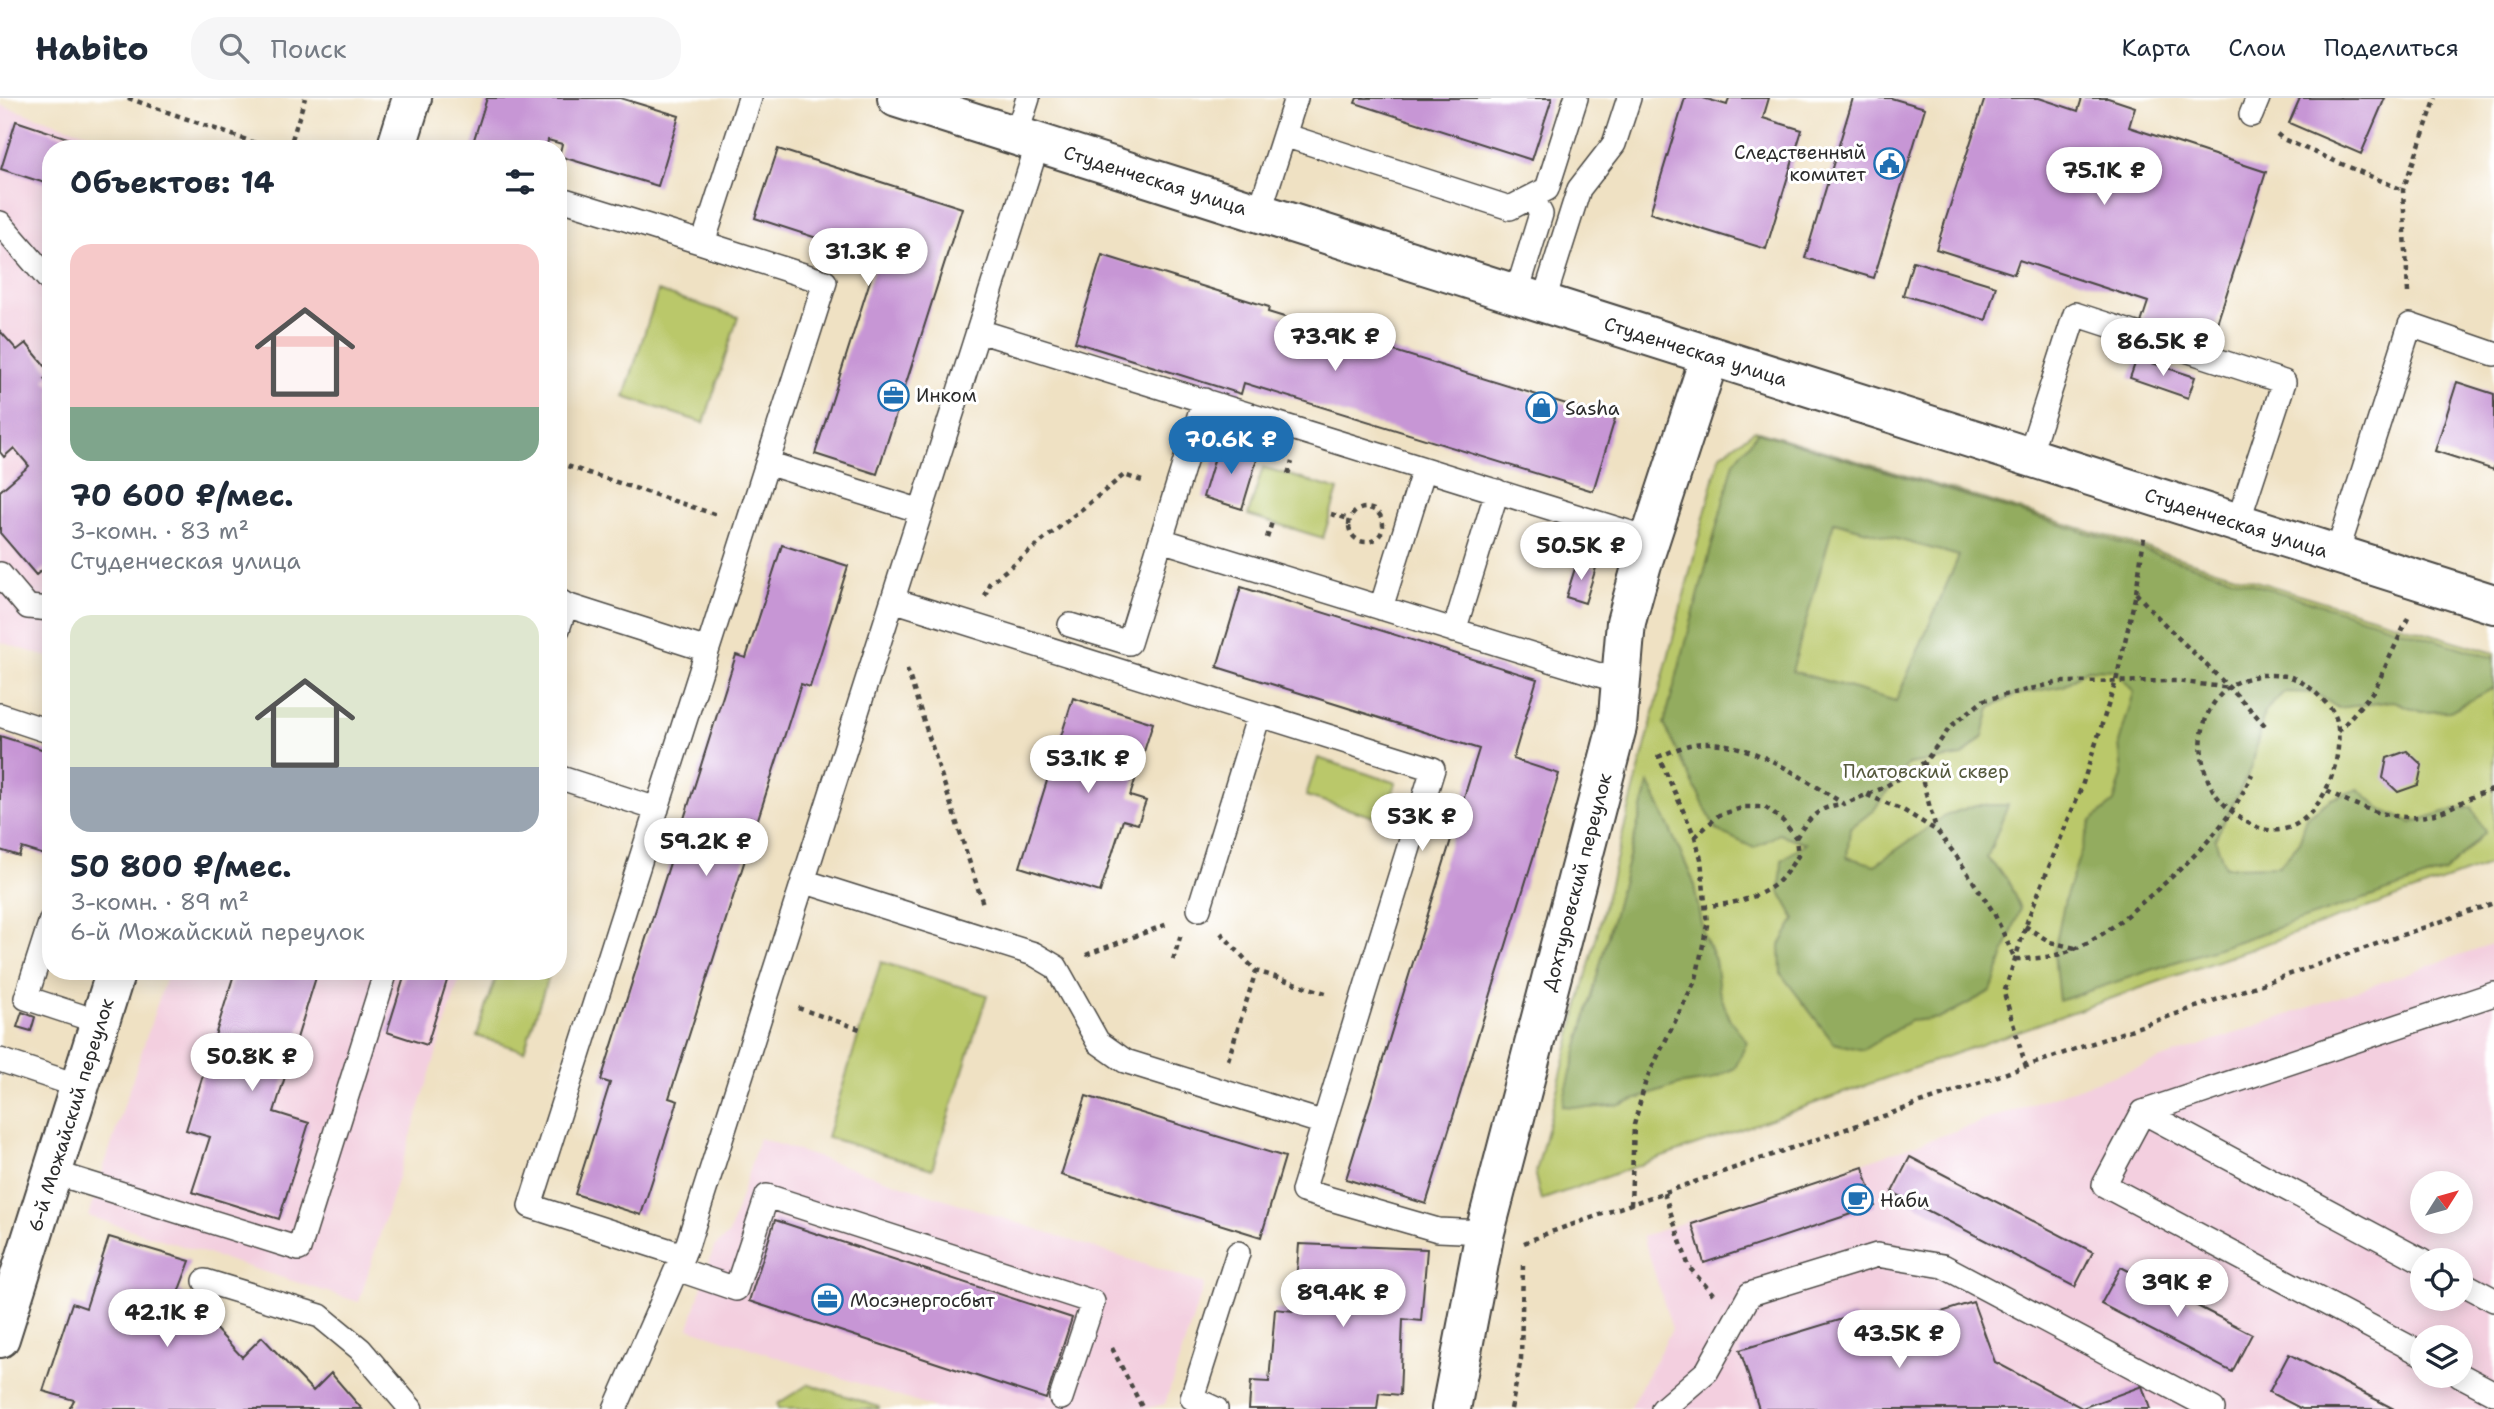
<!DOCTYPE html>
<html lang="ru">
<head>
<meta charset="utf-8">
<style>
	:root { --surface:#fff; --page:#f6f6f7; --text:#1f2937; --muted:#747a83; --line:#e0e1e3; --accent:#1f6fb2 }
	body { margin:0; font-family:"Shantell Sans",sans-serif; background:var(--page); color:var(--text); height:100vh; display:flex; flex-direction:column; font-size:26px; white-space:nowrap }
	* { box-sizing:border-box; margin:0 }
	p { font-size:23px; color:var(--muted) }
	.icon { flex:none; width:38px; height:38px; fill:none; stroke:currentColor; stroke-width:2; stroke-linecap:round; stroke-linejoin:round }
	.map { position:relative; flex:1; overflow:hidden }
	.sheet { position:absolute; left:42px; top:42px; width:525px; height:840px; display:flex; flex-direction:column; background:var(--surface); border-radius:28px; box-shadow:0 4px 18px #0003 }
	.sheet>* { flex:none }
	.needle { width:46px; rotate:53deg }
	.fabs { position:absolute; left:2410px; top:1073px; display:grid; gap:14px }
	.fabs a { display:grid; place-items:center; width:63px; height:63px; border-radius:50%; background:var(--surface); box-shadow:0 4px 18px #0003; font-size:35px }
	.price { position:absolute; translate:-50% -60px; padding:0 16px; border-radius:24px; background:#fff; color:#222; font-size:23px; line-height:46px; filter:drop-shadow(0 2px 4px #0008) }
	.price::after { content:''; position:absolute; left:50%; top:42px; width:21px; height:16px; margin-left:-10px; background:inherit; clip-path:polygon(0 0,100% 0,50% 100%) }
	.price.current { background:var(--accent); color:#fff }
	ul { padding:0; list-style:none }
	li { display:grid; align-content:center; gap:14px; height:371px; padding:0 28px }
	li span { display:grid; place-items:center; height:217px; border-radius:21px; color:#555 }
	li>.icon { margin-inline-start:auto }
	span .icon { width:126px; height:126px; fill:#fffc; stroke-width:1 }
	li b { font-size:30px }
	h2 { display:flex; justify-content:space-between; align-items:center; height:84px; padding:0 28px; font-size:30px }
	header { display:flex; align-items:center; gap:42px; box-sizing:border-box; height:98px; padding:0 35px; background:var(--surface); border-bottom:2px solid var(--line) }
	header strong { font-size:33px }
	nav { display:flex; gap:38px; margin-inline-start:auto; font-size:24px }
	.search { width:490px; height:63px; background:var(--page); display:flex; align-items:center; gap:18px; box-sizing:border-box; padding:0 24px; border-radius:28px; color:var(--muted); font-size:26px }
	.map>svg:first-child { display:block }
	.built { fill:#f3cfdf; fill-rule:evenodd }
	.green { fill:#bac86a; stroke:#727a4a; stroke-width:2 }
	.forest { fill:#93ac5e; stroke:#5f6c44; stroke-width:2; fill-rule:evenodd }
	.building { fill:#c796d5 }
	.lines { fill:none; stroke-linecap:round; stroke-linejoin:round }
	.lane-casing { stroke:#484642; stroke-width:26 }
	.street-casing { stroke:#484642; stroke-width:42 }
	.secondary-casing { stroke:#484642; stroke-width:42 }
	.path { stroke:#484642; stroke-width:4.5; stroke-dasharray:5 5; stroke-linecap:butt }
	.lane { stroke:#fff; stroke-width:23 }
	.street { stroke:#fff; stroke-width:38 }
	.secondary { stroke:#fff; stroke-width:38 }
	.labels { text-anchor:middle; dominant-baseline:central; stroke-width:6; stroke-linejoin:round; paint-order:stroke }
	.poi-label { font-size:19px; fill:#2b2b2b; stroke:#fff; text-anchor:start }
	.street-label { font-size:19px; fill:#2b2b2b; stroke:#fff }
	.park-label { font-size:19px; fill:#565a3e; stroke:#fff }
</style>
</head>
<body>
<header>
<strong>Habito</strong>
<div class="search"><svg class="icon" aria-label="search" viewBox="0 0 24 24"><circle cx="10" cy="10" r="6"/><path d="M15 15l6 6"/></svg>Поиск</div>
<nav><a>Карта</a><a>Слои</a><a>Поделиться</a></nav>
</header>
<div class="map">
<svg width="2494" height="1311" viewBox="0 0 2494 1311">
	<rect width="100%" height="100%" fill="#fff"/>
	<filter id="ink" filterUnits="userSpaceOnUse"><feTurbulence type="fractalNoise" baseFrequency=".0143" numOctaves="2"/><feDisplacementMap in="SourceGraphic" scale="14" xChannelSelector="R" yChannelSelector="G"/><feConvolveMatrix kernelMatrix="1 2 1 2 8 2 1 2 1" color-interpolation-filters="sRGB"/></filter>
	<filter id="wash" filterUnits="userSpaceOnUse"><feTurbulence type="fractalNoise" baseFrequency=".00686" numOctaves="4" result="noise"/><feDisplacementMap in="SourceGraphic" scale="28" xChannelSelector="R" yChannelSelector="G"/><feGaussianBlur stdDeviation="1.57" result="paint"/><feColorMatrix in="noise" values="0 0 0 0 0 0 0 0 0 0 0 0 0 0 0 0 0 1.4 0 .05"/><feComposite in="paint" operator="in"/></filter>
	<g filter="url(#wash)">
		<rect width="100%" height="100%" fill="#efe1c3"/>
		<path class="built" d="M 0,7 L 135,51 L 51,51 L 51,560 L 0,544 Z
			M 2494,845 L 2494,1311 L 1629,1311 L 1672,1231 L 1643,1138 L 1903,1051 ZM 2422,1085 L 2460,1085 L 2460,1124 L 2422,1124 ZM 2422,1162 L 2460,1162 L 2460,1200 L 2422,1200 ZM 2422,1239 L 2460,1239 L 2460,1278 L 2422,1278 Z
			M 168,873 L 462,873 L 359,1204 L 88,1118 Z
			M 759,1040 L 1204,1186 L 1165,1306 L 1144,1311 L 937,1311 L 689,1230 L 714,1149 L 729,1136 Z"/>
		<path class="green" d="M 658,193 L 738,219 L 704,325 L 624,299 Z
			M 1755,332 L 2494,555 L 2494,765 L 1541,1102 L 1535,1078 L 1720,357 Z
			M 1263,369 L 1338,392 L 1323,440 L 1248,417 Z
			M 1318,660 L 1396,685 L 1384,722 L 1306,698 Z
			M 881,864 L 987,897 L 932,1071 L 827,1039 Z
			M 498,873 L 550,873 L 524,953 L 477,938 Z
			M 809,1286 L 879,1309 L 879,1311 L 778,1311 L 777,1306 Z"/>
		<path class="forest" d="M 1758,334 L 2494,560 L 2494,590 L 2450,613 L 2421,614 L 2394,603 L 2338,610 L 2315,595 L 2284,594 L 2264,614 L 2252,669 L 2215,741 L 2225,769 L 2279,768 L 2299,745 L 2307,719 L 2331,701 L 2359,691 L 2382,712 L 2412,725 L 2444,714 L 2472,709 L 2485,734 L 2445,774 L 2059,903 L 2054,855 L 2065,801 L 2091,723 L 2114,704 L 2122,677 L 2119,645 L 2134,594 L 2115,572 L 2087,571 L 2064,588 L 2015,597 L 1990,610 L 1983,638 L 1963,658 L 1908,666 L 1873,713 L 1850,730 L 1847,759 L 1875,767 L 1945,718 L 1975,707 L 2008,707 L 1987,760 L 2008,782 L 2020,811 L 1991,893 L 1941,920 L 1910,923 L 1863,952 L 1834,945 L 1781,876 L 1780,847 L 1795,821 L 1780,794 L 1782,762 L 1806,745 L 1779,736 L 1754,750 L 1716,732 L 1664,626 L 1734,364 ZM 1834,424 L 1959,458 L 1896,603 L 1792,573 Z
			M 1649,685 L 1693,782 L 1703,836 L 1715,862 L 1719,892 L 1729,920 L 1747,944 L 1735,970 L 1710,982 L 1678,987 L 1620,1007 L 1589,1010 L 1562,1008 Z"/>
		<g id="blocks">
			<path class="building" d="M 487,0 L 620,0 L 679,18 L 658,88 L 559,58 L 562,46 L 548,42 L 546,51 L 471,51 Z
				M 1357,0 L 1552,0 L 1532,62 L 1355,5 Z
				M 1685,0 L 1703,0 L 1727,7 L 1729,0 L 1769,0 L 1763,20 L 1802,32 L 1766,151 L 1650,115 Z
				M 1853,0 L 1891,0 L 1925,10 L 1874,180 L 1805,160 Z
				M 1985,0 L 2039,0 L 2078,13 L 2082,0 L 2108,0 L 2135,9 L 2129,29 L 2266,74 L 2210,247 L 2141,225 L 2148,204 L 2019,162 L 2014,176 L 1936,151 Z
				M 2300,0 L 2385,0 L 2361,56 L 2289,25 Z
				M 16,23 L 86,46 L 84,51 L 51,51 L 51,87 L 1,71 Z
				M 778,51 L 962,110 L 877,376 L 815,356 L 882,145 L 867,141 L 863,155 L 755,120 Z
				M 1102,157 L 1269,209 L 1268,214 L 1615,321 L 1593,393 L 1244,285 L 1241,296 L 1075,244 Z
				M 1913,163 L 1996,188 L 1986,222 L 1903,197 Z
				M 0,233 L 17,252 L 26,245 L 51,275 L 44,281 L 51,289 L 51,465 L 36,477 L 0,435 L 0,393 L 29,368 L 14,350 L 4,359 L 0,354 Z
				M 2137,260 L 2195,279 L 2188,300 L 2130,280 Z
				M 2457,284 L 2494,296 L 2494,372 L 2435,353 Z
				M 1219,346 L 1258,358 L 1242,411 L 1203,399 Z
				M 782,447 L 848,468 L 810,589 L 801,586 L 669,1000 L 678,1003 L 641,1117 L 575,1096 L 610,985 L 601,982 L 736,557 L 746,560 Z
				M 1577,464 L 1596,470 L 1585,505 L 1566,499 Z
				M 1241,489 L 1537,581 L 1513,661 L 1559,676 L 1426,1106 L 1346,1081 L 1479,651 L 1217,569 Z
				M 1073,600 L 1153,625 L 1130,698 L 1146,703 L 1142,714 L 1138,726 L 1123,722 L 1100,794 L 1020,769 Z
				M 0,638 L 51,654 L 51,759 L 22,750 L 19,758 L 0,752 Z
				M 2407,653 L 2422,667 L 2418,687 L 2398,694 L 2383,680 L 2387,660 Z
				M 235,873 L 318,873 L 274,1014 L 309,1025 L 279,1121 L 192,1094 L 210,1039 L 186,1032 Z
				M 406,873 L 450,873 L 427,947 L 387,934 Z
				M 22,914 L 35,919 L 31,933 L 17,929 Z
				M 1086,998 L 1285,1059 L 1261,1139 L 1061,1077 Z
				M 1910,1059 L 2093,1154 L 2075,1189 L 1892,1094 Z
				M 1863,1069 L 1875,1108 L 1704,1165 L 1692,1126 Z
				M 775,1122 L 1072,1220 L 1046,1301 L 749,1203 Z
				M 109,1139 L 190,1163 L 179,1192 L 242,1259 L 262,1239 L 313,1293 L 331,1275 L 362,1311 L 69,1311 L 74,1302 L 43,1293 L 72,1205 L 86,1210 Z
				M 1299,1146 L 1427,1151 L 1421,1223 L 1403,1221 L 1400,1297 L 1379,1295 L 1377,1311 L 1249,1311 L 1251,1283 L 1269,1284 L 1275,1211 L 1294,1213 Z
				M 2121,1169 L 2252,1236 L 2232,1274 L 2101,1206 Z
				M 1973,1204 L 1995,1264 L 2082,1310 L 2142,1288 L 2150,1311 L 1759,1311 L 1740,1252 L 1852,1218 L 1876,1235 Z
				M 2289,1256 L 2394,1311 L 2302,1311 L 2269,1294 Z"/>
		</g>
	</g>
	<g filter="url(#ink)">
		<use href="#blocks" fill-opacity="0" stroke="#484642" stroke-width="2"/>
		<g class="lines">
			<defs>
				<path id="lane" d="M 2251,17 L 2258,0
					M 1284,37 L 1510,110 L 1547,91 L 1576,0
					M 1016,38 L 1028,0
					M 558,100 L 703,145
					M 1259,115 L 1296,0
					M 0,125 L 51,184
					M 1516,197 L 1541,116 L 1532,99
					M 1543,205 L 1579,91 L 1614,46 L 1629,0
					M 979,233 L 1650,441
					M 2029,358 L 2075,216 L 2284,284 L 2238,424
					M 767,365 L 921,413
					M 1161,442 L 1622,584
					M 2337,455 L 2410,227 L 2494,256
					M 0,476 L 28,509 L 51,511
					M 558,502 L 566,507 L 707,552
					M 893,502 L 1433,671 L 1303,1093 L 1438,1132 L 1485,1134
					M 1381,510 L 1424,371
					M 1070,527 L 1129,545 L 1204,302
					M 558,531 L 566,507
					M 1454,533 L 1497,393
					M 0,617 L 51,634
					M 558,679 L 657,711
					M 803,783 L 1034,856 L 1056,869 L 1098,944 L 1125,963 L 1324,1025
					M 1199,811 L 1259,617
					M 51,822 L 26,900 L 84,919
					M 0,962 L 79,988
					M 2143,1014 L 2422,1163
					M 52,1074 L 299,1151 L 386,873
					M 683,1157 L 530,1108 L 825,184 L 703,145 L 750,0
					M 677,1171 L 736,1191 L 767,1098 L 1093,1204 L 1061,1300
					M 205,1183 L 320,1218 L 360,1251 L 411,1311
					M 2460,1184 L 2494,1202
					M 2422,1256 L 2104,1087 L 2143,1014 L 2494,896
					M 2460,1277 L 2494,1295
					M 615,1311 L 688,1145 L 1038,45
					M 1216,1311 L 1192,1300 L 1238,1155
					M 1663,1311 L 1707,1273 L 1750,1196 L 1877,1157 L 1943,1168 L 2213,1311"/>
				<g id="street">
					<path d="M 396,51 L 412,0"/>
					<path id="s1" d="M 0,1240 L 116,873"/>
					<path id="s2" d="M 1451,1311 L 1485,1134 L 1617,629 L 1626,524 L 1642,466 L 1710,258"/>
				</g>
				<g id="secondary">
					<path id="s3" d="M 897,0 L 2494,506"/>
				</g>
			</defs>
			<use href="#lane" class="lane-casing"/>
			<use href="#street" class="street-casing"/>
			<use href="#secondary" class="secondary-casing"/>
			<path class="path" d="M 128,0 L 272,51
				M 2277,36 L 2283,41 L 2403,92
				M 289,51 L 305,0
				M 2408,195 L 2403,92 L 2436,0
				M 558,365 L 717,417
				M 1288,376 L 1292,364
				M1349 427a17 17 0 1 1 34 0a17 17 0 1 1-34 0Z
				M 1331,416 L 1349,421
				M 1267,440 L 1272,424
				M 2136,495 C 2177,543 2226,582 2267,630
				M 985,498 L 989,486 L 1124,377 L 1145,384
				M 907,571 L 983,806
				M 2261,577 C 2269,577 2279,577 2287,578 C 2297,580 2308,588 2315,594 C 2323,602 2335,612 2337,624 C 2347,674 2305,761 2245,723 C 2233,715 2222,706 2214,694 C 2193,658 2197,608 2235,585 C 2242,581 2253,579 2261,577 Z
				M 2338,634 L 2375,591 L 2408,520
				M 1658,659 C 1668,655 1679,650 1689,647 C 1741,635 1802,680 1844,706 L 1883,690 L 1925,664 L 1951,628 L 1984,602 L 2060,584 L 2176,583 L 2230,590
				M 1925,664 L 1923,685 L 1936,731
				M 2327,693 C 2362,711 2404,729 2443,713 C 2460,706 2475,695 2494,692
				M 1867,697 L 1903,712 L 1937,733 L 1957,759 L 1994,815 L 2015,861 C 2036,861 2057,859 2077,850 C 2106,837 2127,817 2151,797 C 2192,762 2230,726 2252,676
				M 1695,739 L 1719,717 L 1745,709 L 1765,709 L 1783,723 L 1796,740 L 1798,758 C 1791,767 1785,778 1777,785 C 1757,801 1732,806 1707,808
				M 1796,740 C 1808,721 1819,708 1843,706
				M 2025,828 L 2050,844 L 2075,850
				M 1221,835 L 1256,873 L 1329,896
				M 1086,857 L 1170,825
				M 1173,862 L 1181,836
				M 798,910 L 860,931
				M 1228,962 L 1256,873
				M 2026,969 L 2004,895 L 2029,818 L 2082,688 L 2116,583 L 2136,495 L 2144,439
				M 1664,1095 L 1689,1169 L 1713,1196
				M 1631,1107 L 1634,1027 L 1646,982 L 1696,881 L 1707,827 L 1701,761 L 1695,739 L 1658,657
				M 1524,1145 L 1548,1135 L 2494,805
				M 1112,1250 L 1143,1311
				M 1511,1311 L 1521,1261 L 1523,1167"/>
			<use href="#lane" class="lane"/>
			<use href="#street" class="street"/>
			<use href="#secondary" class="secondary"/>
		</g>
	</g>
	<defs>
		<symbol id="civic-ring" viewBox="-11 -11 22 22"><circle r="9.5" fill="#fff" stroke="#1f6fb2" stroke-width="1.5"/><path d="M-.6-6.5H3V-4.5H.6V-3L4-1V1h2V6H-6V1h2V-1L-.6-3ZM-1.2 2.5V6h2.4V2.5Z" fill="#1f6fb2"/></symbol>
		<symbol id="office-ring" viewBox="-11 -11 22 22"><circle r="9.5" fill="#fff" stroke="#1f6fb2" stroke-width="1.5"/><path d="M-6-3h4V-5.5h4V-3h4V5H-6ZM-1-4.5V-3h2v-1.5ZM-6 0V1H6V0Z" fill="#1f6fb2"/></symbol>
		<symbol id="shop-ring" viewBox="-11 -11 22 22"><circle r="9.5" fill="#fff" stroke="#1f6fb2" stroke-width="1.5"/><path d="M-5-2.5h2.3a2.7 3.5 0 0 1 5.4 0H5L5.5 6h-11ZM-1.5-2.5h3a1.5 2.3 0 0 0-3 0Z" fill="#1f6fb2"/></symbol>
		<symbol id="cafe-ring" viewBox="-11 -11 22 22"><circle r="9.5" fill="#fff" stroke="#1f6fb2" stroke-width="1.5"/><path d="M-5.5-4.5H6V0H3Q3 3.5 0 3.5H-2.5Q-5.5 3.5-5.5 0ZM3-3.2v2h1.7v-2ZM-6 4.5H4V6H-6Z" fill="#1f6fb2"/></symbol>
	</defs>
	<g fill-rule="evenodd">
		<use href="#civic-ring" x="1872" y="48" width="35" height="35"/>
		<use href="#office-ring" x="876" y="280" width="35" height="35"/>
		<use href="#shop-ring" x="1524" y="292" width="35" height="35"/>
		<use href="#cafe-ring" x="1840" y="1084" width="35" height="35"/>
		<use href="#office-ring" x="810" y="1184" width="35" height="35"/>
	</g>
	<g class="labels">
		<g class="poi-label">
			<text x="1866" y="54" text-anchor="end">Следственный<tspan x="1866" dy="22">комитет</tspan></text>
			<text x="916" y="297">Инком</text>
			<text x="1565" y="310">Sasha</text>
			<text x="1880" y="1102">Наби</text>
			<text x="850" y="1202">Мосэнергосбыт</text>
		</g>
		<g class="street-label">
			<text stroke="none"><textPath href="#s3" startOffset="271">Студенческая улица</textPath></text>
			<text stroke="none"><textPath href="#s3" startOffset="838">Студенческая улица</textPath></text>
			<text stroke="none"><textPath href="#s3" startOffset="1405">Студенческая улица</textPath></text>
			<text stroke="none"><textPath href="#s2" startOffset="542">Дохтуровский переулок</textPath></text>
			<text stroke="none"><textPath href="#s1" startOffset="234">6-й Можайский переулок</textPath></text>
		</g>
		<g class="park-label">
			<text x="1926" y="673">Платовский сквер</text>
		</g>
	</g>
</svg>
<div class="fabs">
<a><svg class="needle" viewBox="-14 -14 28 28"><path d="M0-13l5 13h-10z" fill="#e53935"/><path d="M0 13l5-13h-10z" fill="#747a83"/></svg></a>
<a><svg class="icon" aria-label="locate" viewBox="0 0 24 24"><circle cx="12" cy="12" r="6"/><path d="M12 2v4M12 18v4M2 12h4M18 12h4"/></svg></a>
<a><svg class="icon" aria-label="layers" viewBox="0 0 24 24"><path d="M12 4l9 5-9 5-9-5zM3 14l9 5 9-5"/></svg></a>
</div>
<b class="price" style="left:2104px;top:109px">75.1K ₽</b>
<b class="price" style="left:868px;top:190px">31.3K ₽</b>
<b class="price" style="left:1335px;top:275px">73.9K ₽</b>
<b class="price" style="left:2163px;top:280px">86.5K ₽</b>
<b class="price current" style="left:1231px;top:378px">70.6K ₽</b>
<b class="price" style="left:1581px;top:484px">50.5K ₽</b>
<b class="price" style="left:1088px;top:697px">53.1K ₽</b>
<b class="price" style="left:1422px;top:755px">53K ₽</b>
<b class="price" style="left:706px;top:780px">59.2K ₽</b>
<b class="price" style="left:252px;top:995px">50.8K ₽</b>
<b class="price" style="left:2177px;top:1221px">39K ₽</b>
<b class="price" style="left:1343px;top:1231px">89.4K ₽</b>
<b class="price" style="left:167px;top:1251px">42.1K ₽</b>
<b class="price" style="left:1899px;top:1272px">43.5K ₽</b>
<section class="sheet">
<h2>Объектов: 14<svg class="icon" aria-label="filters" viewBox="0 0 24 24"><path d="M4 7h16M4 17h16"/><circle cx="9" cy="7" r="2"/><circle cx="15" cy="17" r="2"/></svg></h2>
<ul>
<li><span style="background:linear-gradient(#f6c9c9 75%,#7fa58c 0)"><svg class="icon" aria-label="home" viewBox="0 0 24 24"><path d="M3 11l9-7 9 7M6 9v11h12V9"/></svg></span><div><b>70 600 ₽/мес.</b><p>3-комн. · 83 m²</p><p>Студенческая улица</p></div></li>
<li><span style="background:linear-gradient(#dfe7d0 70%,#9aa5b1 0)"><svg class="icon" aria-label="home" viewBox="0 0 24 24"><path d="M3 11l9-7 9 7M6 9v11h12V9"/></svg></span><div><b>50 800 ₽/мес.</b><p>3-комн. · 89 m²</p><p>6-й Можайский переулок</p></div></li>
</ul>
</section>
</div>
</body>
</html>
